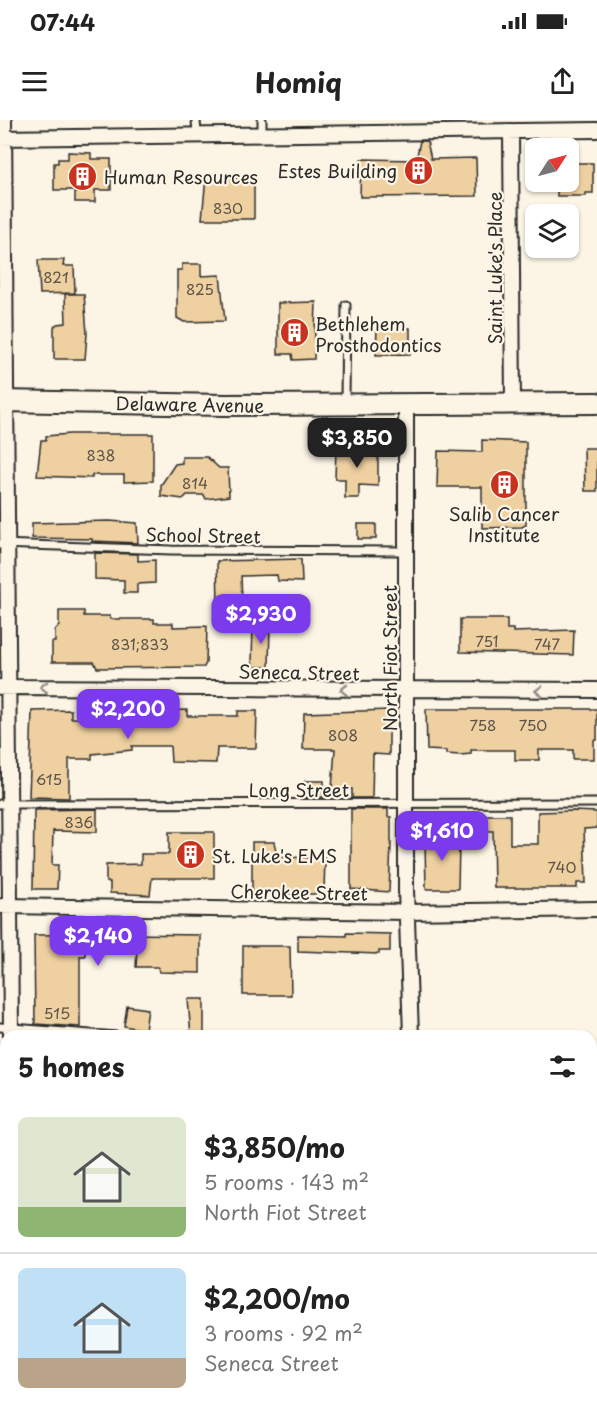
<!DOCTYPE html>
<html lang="en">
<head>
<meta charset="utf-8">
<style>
	:root { --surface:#fff; --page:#f6f6f6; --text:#222; --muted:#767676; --line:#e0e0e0; --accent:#7c3aed }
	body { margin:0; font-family:"Playpen Sans",sans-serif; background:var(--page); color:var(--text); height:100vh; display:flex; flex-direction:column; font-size:22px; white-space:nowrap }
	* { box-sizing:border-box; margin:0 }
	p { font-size:20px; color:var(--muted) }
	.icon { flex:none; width:33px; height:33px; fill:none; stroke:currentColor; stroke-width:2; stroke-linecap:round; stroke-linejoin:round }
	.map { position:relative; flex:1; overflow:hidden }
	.sheet { position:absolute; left:0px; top:910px; width:597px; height:386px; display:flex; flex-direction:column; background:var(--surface); border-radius:18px 18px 0 0; box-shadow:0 2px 4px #0004 }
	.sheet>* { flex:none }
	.needle { width:39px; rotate:54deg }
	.buttons { position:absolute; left:525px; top:18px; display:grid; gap:12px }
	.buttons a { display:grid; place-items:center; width:54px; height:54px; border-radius:9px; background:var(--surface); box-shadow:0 2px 4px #0004; font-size:30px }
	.price { position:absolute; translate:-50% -51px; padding:0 14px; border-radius:12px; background:var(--accent); color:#fff; font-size:20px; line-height:39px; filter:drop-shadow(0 2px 3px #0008) }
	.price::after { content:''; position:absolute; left:50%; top:36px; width:18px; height:14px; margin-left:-9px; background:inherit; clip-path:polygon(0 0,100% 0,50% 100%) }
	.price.current { background:#222; color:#fff }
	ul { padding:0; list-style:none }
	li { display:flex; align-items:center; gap:18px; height:150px; padding:0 18px }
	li+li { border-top:2px solid var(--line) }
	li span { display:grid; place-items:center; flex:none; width:168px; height:120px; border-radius:9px; color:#555 }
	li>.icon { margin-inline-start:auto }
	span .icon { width:72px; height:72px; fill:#fffc; stroke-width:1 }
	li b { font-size:26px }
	h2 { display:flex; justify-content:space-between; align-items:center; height:72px; padding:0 18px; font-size:26px }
	.status { display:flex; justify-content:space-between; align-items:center; height:42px; padding:0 30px; background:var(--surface); direction:ltr }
	.status svg { height:16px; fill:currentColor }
	header { display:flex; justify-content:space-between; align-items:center; height:78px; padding:0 18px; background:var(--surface); font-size:27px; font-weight:700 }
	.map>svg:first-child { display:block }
	.building { fill:#efd0a1; stroke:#2b2b2b; stroke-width:1.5 }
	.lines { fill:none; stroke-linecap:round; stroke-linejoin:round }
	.service-casing { stroke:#2b2b2b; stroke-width:11 }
	.minor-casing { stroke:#2b2b2b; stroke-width:18 }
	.secondary-casing { stroke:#2b2b2b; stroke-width:24 }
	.service { stroke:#fcf5e5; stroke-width:7 }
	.minor { stroke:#fcf5e5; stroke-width:14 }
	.secondary { stroke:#fcf5e5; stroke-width:20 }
	.oneway { stroke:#949088 }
	.labels { text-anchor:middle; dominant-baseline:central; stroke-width:4.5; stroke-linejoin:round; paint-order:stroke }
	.number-label { font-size:15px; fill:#5c5448 }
	.poi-label { font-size:18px; fill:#2b2b2b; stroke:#fcf5e5; text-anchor:start }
	.street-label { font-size:18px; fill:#2b2b2b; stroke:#fcf5e5 }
</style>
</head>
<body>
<div class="status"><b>07:44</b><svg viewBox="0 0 49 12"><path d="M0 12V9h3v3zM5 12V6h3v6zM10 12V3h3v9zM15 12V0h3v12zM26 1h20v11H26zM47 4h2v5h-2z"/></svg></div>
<header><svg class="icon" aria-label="menu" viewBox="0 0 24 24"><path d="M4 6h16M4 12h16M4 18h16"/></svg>Homiq<svg class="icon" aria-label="share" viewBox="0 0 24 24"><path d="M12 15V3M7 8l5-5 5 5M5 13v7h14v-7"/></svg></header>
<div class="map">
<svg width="597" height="1295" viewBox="0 0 597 1295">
	<rect width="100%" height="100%" fill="#fcf5e5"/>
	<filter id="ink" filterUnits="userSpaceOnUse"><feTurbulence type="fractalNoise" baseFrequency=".0167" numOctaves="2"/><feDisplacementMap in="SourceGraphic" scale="12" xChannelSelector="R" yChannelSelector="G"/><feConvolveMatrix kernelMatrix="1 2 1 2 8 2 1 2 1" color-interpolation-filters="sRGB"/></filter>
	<g filter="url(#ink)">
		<path class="building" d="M 420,21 L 427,21 L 431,39 L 476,38 L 477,76 L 360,77 L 361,39 L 416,40 Z
			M 68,32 L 91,33 L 91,39 L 111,39 L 111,70 L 95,70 L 95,82 L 75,82 L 75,70 L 54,70 L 54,43 L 58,43 L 58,39 L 68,39 Z
			M 568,43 L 593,43 L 593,73 L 586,73 L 586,76 L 557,76 L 557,62 L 568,62 Z
			M 206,57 L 254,59 L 254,99 L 202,99 Z
			M 38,140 L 64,140 L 63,146 L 74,146 L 75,173 L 40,174 Z
			M 182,144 L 201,144 L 201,156 L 220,155 L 225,201 L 184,202 L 177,198 L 177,150 L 182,150 Z
			M 65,174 L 84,174 L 87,214 L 85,239 L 54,239 L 54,207 L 57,204 L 66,203 Z
			M 316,182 L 314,239 L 293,240 L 292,234 L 278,234 L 278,183 Z
			M 377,208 L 410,208 L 410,234 L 376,235 Z
			M 70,314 L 153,314 L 153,361 L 124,362 L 124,355 L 92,355 L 92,358 L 37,356 L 41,320 L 46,320 L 46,316 Z
			M 482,320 L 526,322 L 526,405 L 522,407 L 482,408 L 482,367 L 437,367 L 438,331 L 482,332 Z
			M 336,327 L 378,328 L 378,366 L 359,365 L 359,378 L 345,378 L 345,359 L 335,359 Z
			M 584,328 L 597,328 L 597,371 L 585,371 Z
			M 182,337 L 207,337 L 219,348 L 228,348 L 229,376 L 206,379 L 204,375 L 187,375 L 183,379 L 161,376 L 161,365 L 175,344 L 182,343 Z
			M 109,401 L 137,403 L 138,423 L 92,421 L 92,419 L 32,418 L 32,403 Z
			M 358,404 L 376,404 L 376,419 L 358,419 Z
			M 95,433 L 138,434 L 138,441 L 155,440 L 155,463 L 137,464 L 137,473 L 124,473 L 124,460 L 95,459 Z
			M 301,439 L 302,462 L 278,461 L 277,455 L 241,456 L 242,482 L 218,483 L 217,441 Z
			M 59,491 L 84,491 L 84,496 L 110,496 L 110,499 L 154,499 L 154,503 L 173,503 L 173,507 L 207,506 L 206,543 L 204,547 L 97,548 L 94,542 L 52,542 L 52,522 L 55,522 L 55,510 L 59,506 Z
			M 460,499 L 507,499 L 507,509 L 513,509 L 513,512 L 574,510 L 573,535 L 460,532 Z
			M 253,503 L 270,504 L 269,547 L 255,547 L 252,543 Z
			M 148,587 L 163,587 L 163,591 L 187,590 L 187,596 L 238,596 L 238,591 L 257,591 L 256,628 L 217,628 L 216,643 L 171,642 L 170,626 L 132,626 L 132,630 L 92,634 L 92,639 L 69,639 L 69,678 L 29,677 L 32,591 L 71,590 L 71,598 L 110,598 L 110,589 Z
			M 426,589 L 597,589 L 597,620 L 594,620 L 594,639 L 573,639 L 573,630 L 539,630 L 539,640 L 515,640 L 515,630 L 471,630 L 471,634 L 460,635 L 446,634 L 446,631 L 427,630 Z
			M 389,590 L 389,635 L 373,634 L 372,678 L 352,678 L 352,669 L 332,669 L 335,629 L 303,629 L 304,593 Z
			M 305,661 L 324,661 L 324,677 L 305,677 Z
			M 97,689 L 97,712 L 53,711 L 52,745 L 58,745 L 57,769 L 33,769 L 34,690 Z
			M 351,689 L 388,689 L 388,697 L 391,697 L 391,724 L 389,772 L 351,769 Z
			M 573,691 L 597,692 L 597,708 L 584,709 L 586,763 L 577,763 L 577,768 L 494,768 L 493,711 L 480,711 L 480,695 L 510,695 L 510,724 L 538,724 L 538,692 Z
			M 169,712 L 214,712 L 214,758 L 152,758 L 150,775 L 110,773 L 110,762 L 106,762 L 106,745 L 141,744 L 141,734 L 169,734 Z
			M 454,714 L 454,724 L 459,724 L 458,769 L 426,769 L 425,724 L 428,724 L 429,715 Z
			M 252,722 L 274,722 L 277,737 L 325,738 L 324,770 L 319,770 L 319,774 L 252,774 Z
			M 346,813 L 390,814 L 390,831 L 379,831 L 379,834 L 298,831 L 298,815 L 346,816 Z
			M 128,814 L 200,815 L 200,853 L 159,852 L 158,847 L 136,847 L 137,828 L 85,828 L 85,836 L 80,836 L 80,907 L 35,904 L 34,815 Z
			M 243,826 L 290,826 L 291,875 L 243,875 Z
			M 188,879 L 204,879 L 204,916 L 191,916 Z
			M 127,886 L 148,889 L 145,910 L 124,906 Z"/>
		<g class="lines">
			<defs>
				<path id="service" d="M 196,0 L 197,14
					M 262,0 L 262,13
					M 345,282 L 346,185
					M 0,424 L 171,430 L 406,431
					M 0,684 L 597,683
					M 0,907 L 117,916
					M 0,1148 L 6,1149
					M 591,1242 L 597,1243"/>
				<path id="minor" d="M 4,0 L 11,916
					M 511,11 L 513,285
					M 0,18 L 597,10
					M 406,285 L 406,770 L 411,916
					M 0,567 L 597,570
					M 2,786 L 407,792 L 597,789
					M 591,984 L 597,984
					M 0,1247 L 6,1215
					M 0,1262 L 6,1263
					M 591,1264 L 597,1258
					M 155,1290 L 183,1295
					M 277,1295 L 278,1290
					M 557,1295 L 562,1290"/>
				<path id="secondary" d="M 0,281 L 225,285 L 597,283
					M 0,1025 L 6,1024
					M 591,1123 L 597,1124"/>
			</defs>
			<use href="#service" class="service-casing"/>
			<use href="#minor" class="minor-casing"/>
			<use href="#secondary" class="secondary-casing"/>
			<use href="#service" class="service"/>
			<use href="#minor" class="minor"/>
			<use href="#secondary" class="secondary"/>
		</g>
		<defs><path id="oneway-chevron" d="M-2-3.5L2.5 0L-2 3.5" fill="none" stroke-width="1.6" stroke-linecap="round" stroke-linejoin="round" transform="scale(1.5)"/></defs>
		<g class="oneway">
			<use href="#oneway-chevron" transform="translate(44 567) rotate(-179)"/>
			<use href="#oneway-chevron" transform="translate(344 570) rotate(-179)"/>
			<use href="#oneway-chevron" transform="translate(539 571) rotate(180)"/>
		</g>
	</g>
	<defs>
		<symbol id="building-disc" viewBox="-11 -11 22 22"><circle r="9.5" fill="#c8321e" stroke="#fcf5e5"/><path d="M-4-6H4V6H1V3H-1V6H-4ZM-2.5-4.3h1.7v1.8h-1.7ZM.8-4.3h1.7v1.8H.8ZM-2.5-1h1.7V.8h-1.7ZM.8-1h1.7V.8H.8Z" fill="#fff"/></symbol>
	</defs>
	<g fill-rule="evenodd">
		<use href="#building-disc" x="402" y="34" width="33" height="33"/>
		<use href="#building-disc" x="66" y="40" width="33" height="33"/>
		<use href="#building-disc" x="278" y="196" width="33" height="33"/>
		<use href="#building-disc" x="488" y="348" width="33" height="33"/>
		<use href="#building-disc" x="174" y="718" width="33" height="33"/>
	</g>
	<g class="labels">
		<g class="number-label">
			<text x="228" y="87">830</text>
			<text x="56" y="156">821</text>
			<text x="200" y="168">825</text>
			<text x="101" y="334">838</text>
			<text x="195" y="362">814</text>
			<text x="487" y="520">751</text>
			<text x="140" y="523">831;833</text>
			<text x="547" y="523">747</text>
			<text x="483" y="604">758</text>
			<text x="533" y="604">750</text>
			<text x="343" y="614">808</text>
			<text x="49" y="658">615</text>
			<text x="79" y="701">836</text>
			<text x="562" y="746">740</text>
			<text x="57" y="892">515</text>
		</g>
		<g class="poi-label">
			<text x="397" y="50" text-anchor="end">Estes Building</text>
			<text x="104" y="56">Human Resources</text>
			<text x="315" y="203">Bethlehem<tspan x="315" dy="21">Prosthodontics</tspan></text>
			<text x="504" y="393" text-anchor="middle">Salib Cancer<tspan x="504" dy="21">Institute</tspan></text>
			<text x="212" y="735">St. Luke's EMS</text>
		</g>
		<g class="street-label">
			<text transform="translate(494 148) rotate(-90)">Saint Luke's Place</text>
			<text transform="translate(190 284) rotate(1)">Delaware Avenue</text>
			<text transform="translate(203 415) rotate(1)">School Street</text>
			<text transform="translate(389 538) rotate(-90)">North Fiot Street</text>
			<text transform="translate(299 552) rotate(1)">Seneca Street</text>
			<text x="299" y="669">Long Street</text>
			<text transform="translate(299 772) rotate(1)">Cherokee Street</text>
		</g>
	</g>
</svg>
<div class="buttons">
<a><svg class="needle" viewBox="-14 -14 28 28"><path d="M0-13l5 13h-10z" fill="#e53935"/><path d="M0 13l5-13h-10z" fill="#767676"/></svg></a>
<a><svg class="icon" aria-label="layers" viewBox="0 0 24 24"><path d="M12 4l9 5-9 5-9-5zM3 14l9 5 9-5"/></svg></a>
</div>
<b class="price current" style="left:357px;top:349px">$3,850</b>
<b class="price" style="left:261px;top:525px">$2,930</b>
<b class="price" style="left:128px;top:620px">$2,200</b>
<b class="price" style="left:442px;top:742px">$1,610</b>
<b class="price" style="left:98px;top:847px">$2,140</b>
<section class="sheet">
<h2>5 homes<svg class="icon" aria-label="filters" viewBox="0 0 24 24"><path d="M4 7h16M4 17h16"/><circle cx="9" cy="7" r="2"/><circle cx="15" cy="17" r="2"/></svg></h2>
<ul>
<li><span style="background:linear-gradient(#dfe7d0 75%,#8fb573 0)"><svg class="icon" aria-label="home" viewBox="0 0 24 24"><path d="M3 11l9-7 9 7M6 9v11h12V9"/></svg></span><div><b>$3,850/mo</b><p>5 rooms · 143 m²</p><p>North Fiot Street</p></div></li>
<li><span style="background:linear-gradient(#bfe0f5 75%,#b9a48a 0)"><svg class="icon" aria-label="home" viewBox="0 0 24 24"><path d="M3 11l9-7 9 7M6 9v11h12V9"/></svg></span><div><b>$2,200/mo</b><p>3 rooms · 92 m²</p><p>Seneca Street</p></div></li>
</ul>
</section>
</div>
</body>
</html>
